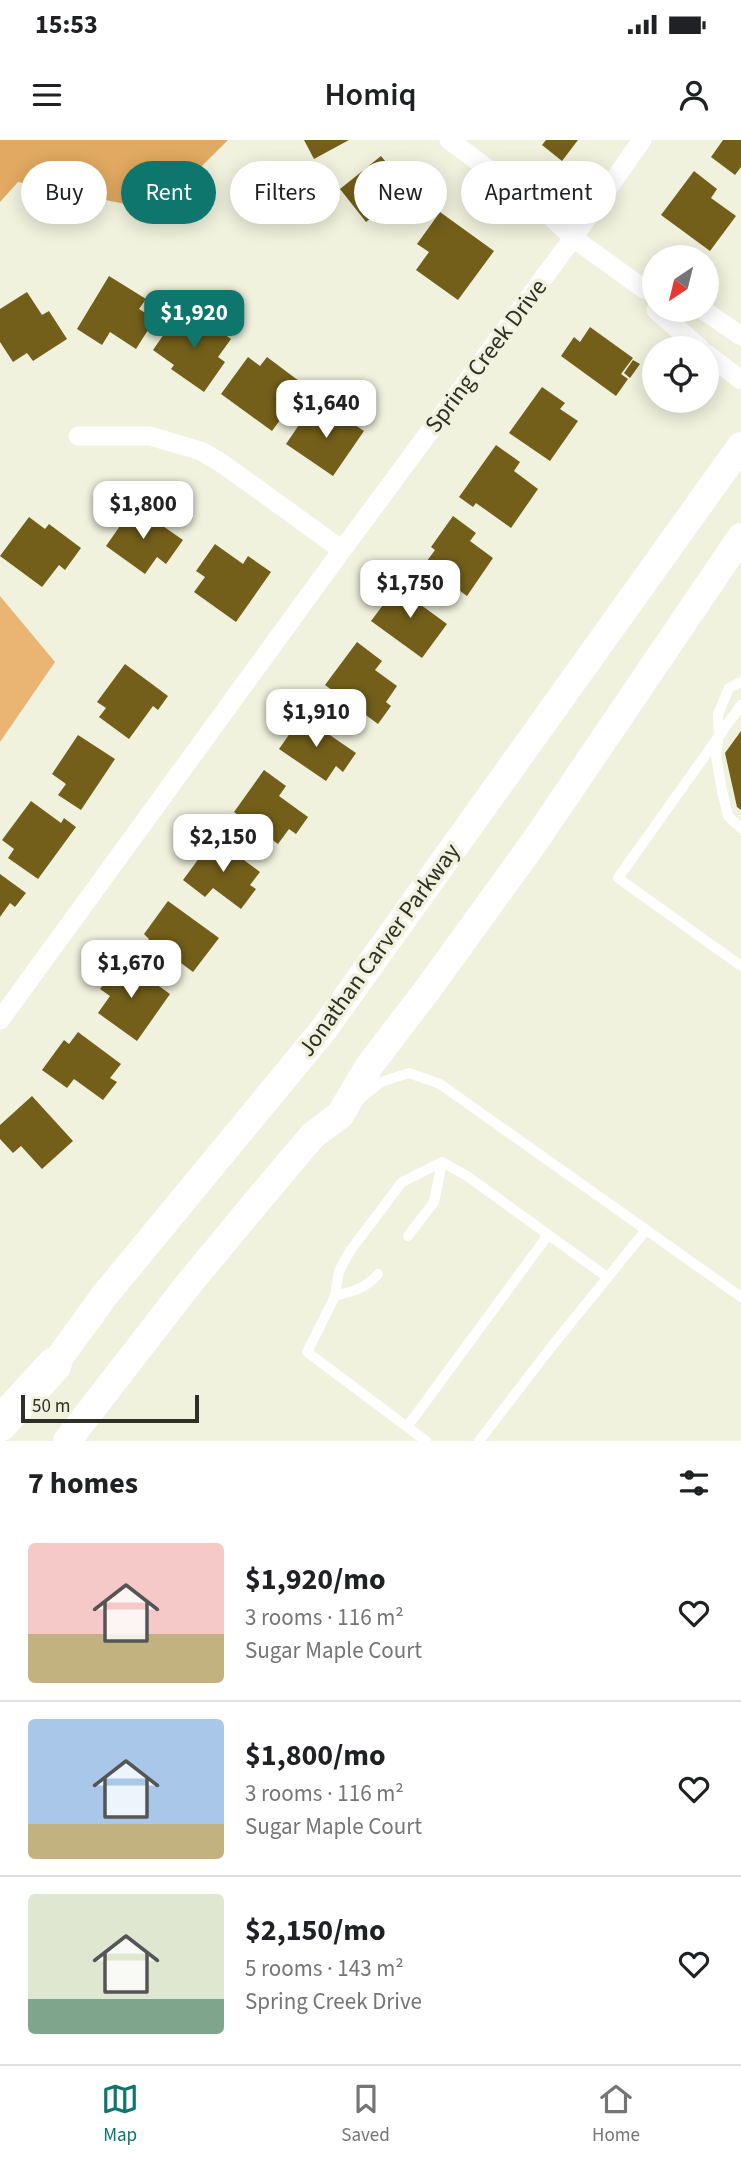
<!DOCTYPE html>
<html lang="en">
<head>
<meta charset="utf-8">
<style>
	:root { --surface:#fff; --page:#f6f6f6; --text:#202124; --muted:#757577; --line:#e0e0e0; --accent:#0f766e }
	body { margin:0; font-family:"Source Sans 3",sans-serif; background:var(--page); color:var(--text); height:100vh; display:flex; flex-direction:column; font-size:26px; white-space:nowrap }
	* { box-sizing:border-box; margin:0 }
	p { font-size:23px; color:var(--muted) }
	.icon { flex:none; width:38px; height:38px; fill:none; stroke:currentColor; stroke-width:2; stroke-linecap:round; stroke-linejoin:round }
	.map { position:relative; height:1301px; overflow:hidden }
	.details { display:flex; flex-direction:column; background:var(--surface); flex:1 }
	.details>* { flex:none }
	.top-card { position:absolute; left:21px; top:21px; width:700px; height:63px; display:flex; gap:14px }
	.needle { width:46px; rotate:215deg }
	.controls { position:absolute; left:642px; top:105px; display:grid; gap:14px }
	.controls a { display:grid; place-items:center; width:77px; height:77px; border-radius:50%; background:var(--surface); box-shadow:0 4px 18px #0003; font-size:35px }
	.scale { position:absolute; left:21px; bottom:18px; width:178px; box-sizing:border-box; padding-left:7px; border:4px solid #2e2f27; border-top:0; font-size:19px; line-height:24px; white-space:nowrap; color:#2e2f27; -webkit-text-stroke:5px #f0f2de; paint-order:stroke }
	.price { position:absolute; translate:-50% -60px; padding:0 16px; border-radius:14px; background:#fff; color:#222; font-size:23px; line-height:46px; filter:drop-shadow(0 2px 4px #0008) }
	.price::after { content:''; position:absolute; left:50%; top:42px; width:21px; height:16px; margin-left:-10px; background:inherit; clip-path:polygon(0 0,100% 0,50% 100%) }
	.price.selected { background:var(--accent); color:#fff }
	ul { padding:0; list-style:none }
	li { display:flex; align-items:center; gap:21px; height:175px; padding:0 28px }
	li+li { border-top:2px solid var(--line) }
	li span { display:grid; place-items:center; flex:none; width:196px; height:140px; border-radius:7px; color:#555 }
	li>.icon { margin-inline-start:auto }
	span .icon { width:84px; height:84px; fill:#fffc; stroke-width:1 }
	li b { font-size:30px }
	h2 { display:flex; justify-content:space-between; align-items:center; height:84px; padding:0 28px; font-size:30px }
	.tag { padding:0 24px; border-radius:32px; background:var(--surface); box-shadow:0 4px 18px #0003; font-size:24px; line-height:63px }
	.tag.selected { background:var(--accent); color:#fff }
	.status { display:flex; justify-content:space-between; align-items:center; height:49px; padding:0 35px; background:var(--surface); direction:ltr }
	.status svg { height:19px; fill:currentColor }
	header { display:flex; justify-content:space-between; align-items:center; height:91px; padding:0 28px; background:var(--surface); font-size:32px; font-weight:600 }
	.tabs { display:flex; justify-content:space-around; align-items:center; height:98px; border-top:2px solid var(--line); background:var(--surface); font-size:19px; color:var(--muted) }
	.tabs a { display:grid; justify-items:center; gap:4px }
	.tabs .selected { color:var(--accent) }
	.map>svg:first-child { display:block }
	.green { fill:#eab472 }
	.forest { fill:#e1a961 }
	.building { fill:#735f1a }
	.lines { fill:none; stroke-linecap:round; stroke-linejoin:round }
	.lane { stroke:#fff; stroke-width:10 }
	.street { stroke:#fff; stroke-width:19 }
	.secondary { stroke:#fff; stroke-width:28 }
	.highway { stroke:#fff; stroke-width:35 }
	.labels { text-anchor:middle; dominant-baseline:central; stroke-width:7; stroke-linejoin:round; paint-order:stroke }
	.street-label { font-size:24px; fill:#2e2f27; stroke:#f0f2de }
</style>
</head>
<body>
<div class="status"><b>15:53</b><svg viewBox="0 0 49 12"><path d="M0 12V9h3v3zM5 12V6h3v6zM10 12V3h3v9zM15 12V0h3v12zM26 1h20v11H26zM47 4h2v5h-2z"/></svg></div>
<header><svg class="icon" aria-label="menu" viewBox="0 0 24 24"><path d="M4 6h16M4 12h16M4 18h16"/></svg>Homiq<svg class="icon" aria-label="person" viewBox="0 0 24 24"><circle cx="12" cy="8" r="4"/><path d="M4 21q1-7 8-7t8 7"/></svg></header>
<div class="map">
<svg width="741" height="1301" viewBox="0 0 741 1301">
	<rect width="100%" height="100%" fill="#f0f2de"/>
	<path class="green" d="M 0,456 L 55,522 L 0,602 Z"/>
	<path class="forest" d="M 0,0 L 228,0 L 193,35 L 125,64 L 18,42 L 0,62 Z"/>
	<path class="building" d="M 304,0 L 349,0 L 314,19 Z
		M 546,0 L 578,0 L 562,21 L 542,5 Z
		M 723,0 L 741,0 L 741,27 L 735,35 L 711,17 Z
		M 381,16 L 408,49 L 366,82 L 340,49 Z
		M 694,31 L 717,49 L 711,58 L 736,76 L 710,111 L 661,75 Z
		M 440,72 L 494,111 L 458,160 L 416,130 L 429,112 L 417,104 Z
		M 109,136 L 146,159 L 139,169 L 155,179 L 136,209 L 110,192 L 102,205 L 77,189 Z
		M 27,152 L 42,175 L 49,171 L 67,199 L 33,221 L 27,213 L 13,222 L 0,202 L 0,169 Z
		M 177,175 L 191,185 L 197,175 L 231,199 L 218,217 L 225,222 L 204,252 L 171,229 L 174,225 L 153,210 Z
		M 590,187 L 633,218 L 621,234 L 628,239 L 616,256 L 561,216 L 574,197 L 580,202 Z
		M 248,217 L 260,226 L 267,217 L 299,241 L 285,260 L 291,265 L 272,291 L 221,254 Z
		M 633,220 L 640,224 L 630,238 L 624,233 Z
		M 542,247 L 565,263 L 560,269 L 578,281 L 550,321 L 509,293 Z
		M 325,265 L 364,291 L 333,336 L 286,304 L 303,279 L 312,285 Z
		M 496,305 L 520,322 L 514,331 L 538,349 L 511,388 L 476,363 L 473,367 L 459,357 Z
		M 134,366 L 183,400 L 166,424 L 157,417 L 145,434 L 106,406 Z
		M 453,376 L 476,393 L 470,401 L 493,418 L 467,456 L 424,425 L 435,410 L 431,407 Z
		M 29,377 L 45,389 L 49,384 L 81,408 L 65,430 L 59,425 L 42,447 L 0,416 Z
		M 215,404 L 243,424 L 248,416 L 271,432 L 236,482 L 194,452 L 205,437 L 196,431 Z
		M 409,443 L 427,456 L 421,465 L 447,484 L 422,518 L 371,481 L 395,449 L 401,453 Z
		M 357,502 L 382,521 L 375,530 L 397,546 L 386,562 L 391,566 L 378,584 L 325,545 Z
		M 125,524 L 168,556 L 158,570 L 153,566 L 129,599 L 99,577 L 106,568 L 97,562 Z
		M 302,576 L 356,613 L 343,632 L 336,626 L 326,641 L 279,609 Z
		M 741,591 L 741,670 L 737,667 L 725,613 Z
		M 78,595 L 115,619 L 81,670 L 58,655 L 66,644 L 52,634 Z
		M 264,630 L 286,646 L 279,656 L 308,677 L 296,694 L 289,689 L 278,704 L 234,672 Z
		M 31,661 L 61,683 L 64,678 L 76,687 L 38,739 L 8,718 L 14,709 L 2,700 Z
		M 214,698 L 260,732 L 250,745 L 256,749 L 241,769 L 213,748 L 205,757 L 183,740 Z
		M 0,734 L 26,753 L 15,767 L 10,763 L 0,777 Z
		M 168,761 L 219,798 L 193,832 L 169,814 L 162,823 L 142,808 L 149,799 L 144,794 Z
		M 121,819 L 170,854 L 137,901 L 98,873 L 110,856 L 100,849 Z
		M 78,892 L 121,924 L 110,938 L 117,942 L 103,960 L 74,939 L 67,948 L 42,930 L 64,900 L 69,904 Z
		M 32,956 L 73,1001 L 42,1029 L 21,1006 L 13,1013 L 0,999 L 0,985 Z"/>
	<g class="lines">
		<path class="lane" d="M 741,542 L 729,548 L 718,574 L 719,594 L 716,616 L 722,651 L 728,676 L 741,688
			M 741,565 L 618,738 L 741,826
			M 362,957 L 381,942 L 409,933 L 440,944 L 741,1157
			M 408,1096 L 434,1062 L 442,1022
			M 335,1156 C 351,1152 367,1148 378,1134
			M 407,1287 L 548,1095
			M 426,1301 L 307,1212 L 335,1156 L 339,1131 L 350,1111 L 402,1042 L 442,1022 L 467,1036 L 607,1137
			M 479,1301 L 552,1206 L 646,1090"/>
		<path class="street" d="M 449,0 L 547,73 L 573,98 L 642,0
			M 656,170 L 700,208
			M 703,170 L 741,196
			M 707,214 L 741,240
			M 78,296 L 150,296 L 201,311 L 223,324 L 342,410
			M 0,880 L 342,410 L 573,98 L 644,149"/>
		<path class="secondary" d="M 41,1243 L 104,1156 L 324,889 L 741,306
			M 67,1301 L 187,1146 L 259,1059 L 313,995 L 340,975 L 369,926 L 425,853 L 535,701 L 741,397"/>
		<path class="highway" d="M 0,1284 L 54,1225"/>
	</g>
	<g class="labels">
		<g class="street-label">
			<text transform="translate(486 216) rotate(-53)">Spring Creek Drive</text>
			<text transform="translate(379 810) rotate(-54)">Jonathan Carver Parkway</text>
		</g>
	</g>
</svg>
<div class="controls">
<a><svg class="needle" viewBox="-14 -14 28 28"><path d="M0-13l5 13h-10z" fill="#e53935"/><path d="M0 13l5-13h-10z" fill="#757577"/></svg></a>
<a><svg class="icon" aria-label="locate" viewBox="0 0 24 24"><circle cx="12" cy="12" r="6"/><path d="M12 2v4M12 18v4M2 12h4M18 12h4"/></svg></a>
</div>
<div class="scale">50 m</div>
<b class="price selected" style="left:194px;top:210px">$1,920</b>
<b class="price" style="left:326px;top:300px">$1,640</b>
<b class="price" style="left:143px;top:401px">$1,800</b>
<b class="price" style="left:410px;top:480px">$1,750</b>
<b class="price" style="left:316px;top:609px">$1,910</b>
<b class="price" style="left:223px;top:734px">$2,150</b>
<b class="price" style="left:131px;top:860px">$1,670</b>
<div class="top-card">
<a class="tag">Buy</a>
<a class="tag selected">Rent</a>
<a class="tag">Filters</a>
<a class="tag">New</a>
<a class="tag">Apartment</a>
</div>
</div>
<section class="details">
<h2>7 homes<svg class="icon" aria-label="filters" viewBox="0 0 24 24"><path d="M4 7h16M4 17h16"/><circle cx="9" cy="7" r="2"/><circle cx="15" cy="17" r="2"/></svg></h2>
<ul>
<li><span style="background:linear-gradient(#f6c9c9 65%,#c2b280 0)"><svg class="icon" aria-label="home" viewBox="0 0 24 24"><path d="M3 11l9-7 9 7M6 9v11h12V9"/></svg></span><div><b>$1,920/mo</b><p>3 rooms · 116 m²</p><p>Sugar Maple Court</p></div><svg class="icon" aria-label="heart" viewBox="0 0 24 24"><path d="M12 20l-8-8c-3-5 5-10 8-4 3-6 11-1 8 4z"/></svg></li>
<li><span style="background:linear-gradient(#a9c7e8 75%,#c2b280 0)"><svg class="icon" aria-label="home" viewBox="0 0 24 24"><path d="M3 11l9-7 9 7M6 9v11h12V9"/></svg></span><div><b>$1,800/mo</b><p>3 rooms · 116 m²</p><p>Sugar Maple Court</p></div><svg class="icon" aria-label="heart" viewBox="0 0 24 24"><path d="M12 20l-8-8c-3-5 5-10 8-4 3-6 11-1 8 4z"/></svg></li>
<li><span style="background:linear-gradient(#dfe7d0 75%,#7fa58c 0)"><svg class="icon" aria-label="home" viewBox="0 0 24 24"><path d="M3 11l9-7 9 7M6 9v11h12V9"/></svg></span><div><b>$2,150/mo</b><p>5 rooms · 143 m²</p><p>Spring Creek Drive</p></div><svg class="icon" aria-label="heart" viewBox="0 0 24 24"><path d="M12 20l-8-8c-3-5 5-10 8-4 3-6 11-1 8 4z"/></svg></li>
</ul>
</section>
<nav class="tabs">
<a class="selected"><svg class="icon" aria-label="map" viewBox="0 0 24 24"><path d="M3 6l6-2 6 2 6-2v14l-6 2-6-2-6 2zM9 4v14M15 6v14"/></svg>Map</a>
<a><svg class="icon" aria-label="saved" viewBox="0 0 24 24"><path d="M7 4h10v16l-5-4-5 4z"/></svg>Saved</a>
<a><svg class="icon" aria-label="home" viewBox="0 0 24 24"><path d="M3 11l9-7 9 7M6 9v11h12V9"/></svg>Home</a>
</nav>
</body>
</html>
